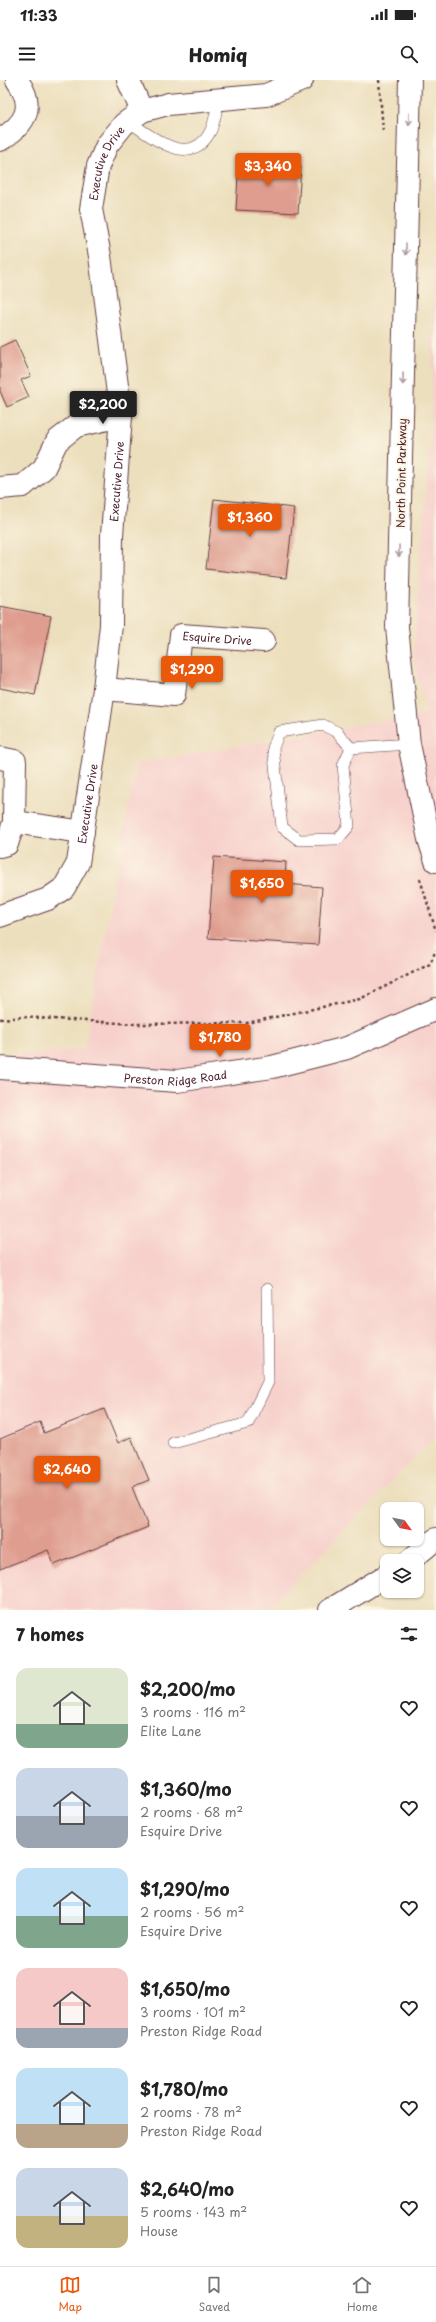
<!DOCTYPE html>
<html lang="en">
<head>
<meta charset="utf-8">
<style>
	:root { --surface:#fff; --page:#f2f2f2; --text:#222; --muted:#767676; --line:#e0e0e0; --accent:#ea580c }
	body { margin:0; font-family:"Playpen Sans",sans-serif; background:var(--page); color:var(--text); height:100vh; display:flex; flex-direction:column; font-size:15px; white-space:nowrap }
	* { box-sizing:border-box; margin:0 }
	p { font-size:13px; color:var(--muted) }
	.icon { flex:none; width:22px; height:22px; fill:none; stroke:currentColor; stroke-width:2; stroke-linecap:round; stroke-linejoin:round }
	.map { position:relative; height:1530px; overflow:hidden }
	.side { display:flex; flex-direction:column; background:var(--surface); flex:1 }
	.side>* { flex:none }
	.needle { width:26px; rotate:123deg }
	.buttons { position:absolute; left:380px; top:1422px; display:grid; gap:8px }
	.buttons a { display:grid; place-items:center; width:44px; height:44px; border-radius:8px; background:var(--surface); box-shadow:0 1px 3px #0004; font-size:20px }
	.price { position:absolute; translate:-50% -34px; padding:0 9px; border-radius:4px; background:var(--accent); color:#fff; font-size:13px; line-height:26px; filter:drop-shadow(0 1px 2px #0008) }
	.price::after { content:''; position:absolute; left:50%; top:24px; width:12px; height:9px; margin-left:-6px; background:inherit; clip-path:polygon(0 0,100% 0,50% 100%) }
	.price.current { background:#222; color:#fff }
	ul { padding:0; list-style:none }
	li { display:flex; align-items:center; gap:12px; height:100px; padding:0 16px }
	li span { display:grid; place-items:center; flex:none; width:112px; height:80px; border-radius:12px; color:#555 }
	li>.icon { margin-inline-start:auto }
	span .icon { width:48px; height:48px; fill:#fffc; stroke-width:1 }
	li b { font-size:17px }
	h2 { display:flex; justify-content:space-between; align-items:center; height:48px; padding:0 16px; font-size:17px }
	.status { display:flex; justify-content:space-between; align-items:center; height:28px; padding:0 20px; background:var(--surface); direction:ltr }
	.status svg { height:11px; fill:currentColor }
	header { display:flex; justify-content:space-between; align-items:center; height:52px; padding:0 16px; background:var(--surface); font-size:18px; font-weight:800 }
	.tab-bar { display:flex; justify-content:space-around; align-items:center; height:56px; border-top:1px solid var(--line); background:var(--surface); font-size:11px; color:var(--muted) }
	.tab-bar a { display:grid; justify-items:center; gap:2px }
	.tab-bar .current { color:var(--accent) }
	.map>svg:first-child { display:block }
	.built { fill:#f7d0cc }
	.building { fill:#df9d8f }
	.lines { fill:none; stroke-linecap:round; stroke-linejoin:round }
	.lane-casing { stroke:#623c41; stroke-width:12 }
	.street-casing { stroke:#623c41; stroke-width:24 }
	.secondary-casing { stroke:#623c41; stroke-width:24 }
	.path { stroke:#623c41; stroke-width:2.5; stroke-dasharray:3 3; stroke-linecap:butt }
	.lane { stroke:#fff; stroke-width:11 }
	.street { stroke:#fff; stroke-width:22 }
	.secondary { stroke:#fff; stroke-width:22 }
	.oneway { stroke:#ae9aa0 }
	.labels { text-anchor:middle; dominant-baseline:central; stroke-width:3.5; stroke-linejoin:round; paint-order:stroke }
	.street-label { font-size:11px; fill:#4a1f2b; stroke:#fcf5e5 }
</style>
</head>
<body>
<div class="status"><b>11:33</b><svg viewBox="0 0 49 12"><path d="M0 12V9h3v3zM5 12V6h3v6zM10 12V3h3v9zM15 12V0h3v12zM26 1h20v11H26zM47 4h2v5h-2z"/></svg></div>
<header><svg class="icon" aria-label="menu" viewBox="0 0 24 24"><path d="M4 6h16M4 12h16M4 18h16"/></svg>Homiq<svg class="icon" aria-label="search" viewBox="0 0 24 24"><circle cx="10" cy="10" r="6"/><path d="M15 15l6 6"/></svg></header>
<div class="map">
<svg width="436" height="1530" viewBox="0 0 436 1530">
	<rect width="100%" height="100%" fill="#fcf5e5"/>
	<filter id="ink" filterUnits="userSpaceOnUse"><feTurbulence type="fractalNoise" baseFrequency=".025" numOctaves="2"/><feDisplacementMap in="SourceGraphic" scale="8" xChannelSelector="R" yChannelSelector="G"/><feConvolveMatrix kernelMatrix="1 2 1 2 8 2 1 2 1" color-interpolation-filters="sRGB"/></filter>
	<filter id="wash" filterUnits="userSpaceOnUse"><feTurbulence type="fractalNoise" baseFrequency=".012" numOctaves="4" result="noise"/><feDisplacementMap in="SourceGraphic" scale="16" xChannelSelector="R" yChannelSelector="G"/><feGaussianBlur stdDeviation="0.9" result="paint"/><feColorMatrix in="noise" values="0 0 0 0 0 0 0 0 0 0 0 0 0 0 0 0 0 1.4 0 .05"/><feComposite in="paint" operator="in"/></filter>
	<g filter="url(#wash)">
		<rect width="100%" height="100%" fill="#ecdfbd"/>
		<path class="built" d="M 436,0 L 436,1355 L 267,1530 L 0,1530 L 0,976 L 84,970 L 136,684 L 427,633 L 413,578 L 431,346 Z"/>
		<g id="blocks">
			<path class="building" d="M 239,78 L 273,80 L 273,85 L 301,86 L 298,133 L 236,130 Z
				M 15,260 L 31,296 L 21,300 L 29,317 L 7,327 L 0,311 L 0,267 Z
				M 214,419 L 294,428 L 286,498 L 206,489 Z
				M 0,526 L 51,536 L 35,615 L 0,608 Z
				M 214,777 L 286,782 L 285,804 L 322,807 L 318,865 L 208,858 Z
				M 104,1329 L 118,1363 L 131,1357 L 149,1400 L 132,1407 L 148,1447 L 54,1485 L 48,1470 L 0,1489 L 0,1359 L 40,1342 L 44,1353 Z"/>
		</g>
	</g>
	<g filter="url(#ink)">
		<use href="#blocks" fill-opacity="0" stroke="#623c41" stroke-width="1"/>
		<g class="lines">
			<defs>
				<path id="lane" d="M 128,41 C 151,56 190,90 210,52 C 215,43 216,29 219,19
					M 323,645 L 337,652 L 351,668 L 343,685 L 349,746 L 338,759 L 299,760 L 282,747 L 273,668 L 279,652 Z
					M 351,668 L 409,664
					M 173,1363 L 248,1343 L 268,1302 L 267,1209"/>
				<g id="street">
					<path d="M 128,0 L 142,31"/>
					<path d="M 0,60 C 26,44 36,27 17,0"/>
					<path d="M 0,408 L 23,406 L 44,388 L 57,361 L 76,346 L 121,336"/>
					<path id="s1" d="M 104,609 L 174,615 L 181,555 L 264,561"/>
					<path d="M 0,678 L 15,681 L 14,742 L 7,764 L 0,766"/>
					<path d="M 14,742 L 83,752"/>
					<path id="s2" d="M 0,836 L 48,819 L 64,808 L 78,783 L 104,609 L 111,545 L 112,455 L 121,336 L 100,176 L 91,129 L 98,86 L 107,65 L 124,44 L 142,31 L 168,24 L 266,15 L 302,0"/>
					<path id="s3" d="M 0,988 L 177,1001 L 272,987 L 347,968 L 436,929"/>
					<path d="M 409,1481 L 436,1459"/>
					<path d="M 330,1530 L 387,1495"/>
				</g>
				<path id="secondary" d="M 410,0 L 397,547 L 409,664 L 429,759 L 436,781"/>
			</defs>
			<use href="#lane" class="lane-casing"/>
			<use href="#street" class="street-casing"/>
			<use href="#secondary" class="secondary-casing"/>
			<path class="path" d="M 379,0 L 383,51
				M 420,799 L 436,851
				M 0,939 L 22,937 L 136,944 L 247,943 L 360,919 L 430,884 L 436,870"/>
			<use href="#lane" class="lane"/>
			<use href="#street" class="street"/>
			<use href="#secondary" class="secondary"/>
		</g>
		<defs><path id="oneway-shaft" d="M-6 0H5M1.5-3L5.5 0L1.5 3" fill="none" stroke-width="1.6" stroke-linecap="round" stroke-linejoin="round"/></defs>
		<g class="oneway">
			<use href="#oneway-shaft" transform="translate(409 39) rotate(91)"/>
			<use href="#oneway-shaft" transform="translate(406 169) rotate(91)"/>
			<use href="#oneway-shaft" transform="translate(403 299) rotate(91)"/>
			<use href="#oneway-shaft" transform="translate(399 471) rotate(91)"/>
		</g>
	</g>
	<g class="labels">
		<g class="street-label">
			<text stroke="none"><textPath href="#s2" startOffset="807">Executive Drive</textPath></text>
			<text transform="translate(401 393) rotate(-89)">North Point Parkway</text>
			<text stroke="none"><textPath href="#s2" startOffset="483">Executive Drive</textPath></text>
			<text stroke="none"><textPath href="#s1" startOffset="167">Esquire Drive</textPath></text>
			<text stroke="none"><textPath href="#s2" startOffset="159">Executive Drive</textPath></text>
			<text stroke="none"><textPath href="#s3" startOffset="176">Preston Ridge Road</textPath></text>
		</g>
	</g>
</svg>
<div class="buttons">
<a><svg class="needle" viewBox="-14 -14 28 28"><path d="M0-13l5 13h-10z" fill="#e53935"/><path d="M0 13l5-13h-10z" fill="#767676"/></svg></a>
<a><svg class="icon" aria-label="layers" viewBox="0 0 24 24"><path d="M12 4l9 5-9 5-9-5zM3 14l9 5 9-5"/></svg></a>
</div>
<b class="price" style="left:268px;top:107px">$3,340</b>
<b class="price current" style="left:103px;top:345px">$2,200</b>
<b class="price" style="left:250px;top:458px">$1,360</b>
<b class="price" style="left:192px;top:610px">$1,290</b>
<b class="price" style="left:262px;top:824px">$1,650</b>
<b class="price" style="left:220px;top:978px">$1,780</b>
<b class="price" style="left:67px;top:1410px">$2,640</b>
</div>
<section class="side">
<h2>7 homes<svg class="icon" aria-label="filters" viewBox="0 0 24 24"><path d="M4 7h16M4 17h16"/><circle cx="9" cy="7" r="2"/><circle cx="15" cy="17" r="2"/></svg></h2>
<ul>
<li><span style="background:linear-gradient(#dfe7d0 70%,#7fa58c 0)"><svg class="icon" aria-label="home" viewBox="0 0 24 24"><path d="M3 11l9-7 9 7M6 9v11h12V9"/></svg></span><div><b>$2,200/mo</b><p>3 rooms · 116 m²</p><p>Elite Lane</p></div><svg class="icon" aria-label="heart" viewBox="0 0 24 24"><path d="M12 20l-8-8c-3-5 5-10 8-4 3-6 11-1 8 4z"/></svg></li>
<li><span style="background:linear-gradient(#c9d6e8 60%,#9aa5b1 0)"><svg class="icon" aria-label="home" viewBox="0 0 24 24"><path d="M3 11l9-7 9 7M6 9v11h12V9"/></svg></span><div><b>$1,360/mo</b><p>2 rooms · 68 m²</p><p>Esquire Drive</p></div><svg class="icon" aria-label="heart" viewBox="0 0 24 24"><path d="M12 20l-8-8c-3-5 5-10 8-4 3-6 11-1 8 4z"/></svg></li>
<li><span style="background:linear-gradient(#bfe0f5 60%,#7fa58c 0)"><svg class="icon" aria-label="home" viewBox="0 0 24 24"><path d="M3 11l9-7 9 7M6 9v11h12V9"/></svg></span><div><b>$1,290/mo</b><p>2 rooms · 56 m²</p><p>Esquire Drive</p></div><svg class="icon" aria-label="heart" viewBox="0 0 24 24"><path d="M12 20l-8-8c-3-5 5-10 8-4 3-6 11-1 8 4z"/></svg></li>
<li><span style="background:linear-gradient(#f6c9c9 75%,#9aa5b1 0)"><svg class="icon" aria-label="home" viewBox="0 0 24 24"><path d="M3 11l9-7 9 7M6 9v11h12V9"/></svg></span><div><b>$1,650/mo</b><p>3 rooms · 101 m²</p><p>Preston Ridge Road</p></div><svg class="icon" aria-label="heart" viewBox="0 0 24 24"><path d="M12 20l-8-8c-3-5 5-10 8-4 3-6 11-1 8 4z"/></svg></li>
<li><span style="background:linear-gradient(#bfe0f5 70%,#b9a48a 0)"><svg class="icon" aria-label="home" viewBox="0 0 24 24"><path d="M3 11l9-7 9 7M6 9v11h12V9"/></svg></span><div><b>$1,780/mo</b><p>2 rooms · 78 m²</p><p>Preston Ridge Road</p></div><svg class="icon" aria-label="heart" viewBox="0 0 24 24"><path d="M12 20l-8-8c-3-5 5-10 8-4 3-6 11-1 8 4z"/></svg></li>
<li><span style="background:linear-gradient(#c9d6e8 60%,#c2b280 0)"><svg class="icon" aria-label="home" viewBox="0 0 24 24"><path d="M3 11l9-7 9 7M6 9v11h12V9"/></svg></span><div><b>$2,640/mo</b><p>5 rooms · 143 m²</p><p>House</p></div><svg class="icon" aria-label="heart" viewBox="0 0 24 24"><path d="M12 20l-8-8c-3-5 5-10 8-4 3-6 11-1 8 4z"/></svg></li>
</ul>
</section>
<nav class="tab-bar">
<a class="current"><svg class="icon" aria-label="map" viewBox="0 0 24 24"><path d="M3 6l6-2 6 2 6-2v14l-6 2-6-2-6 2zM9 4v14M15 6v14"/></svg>Map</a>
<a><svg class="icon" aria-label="saved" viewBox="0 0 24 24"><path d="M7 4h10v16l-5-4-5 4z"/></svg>Saved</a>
<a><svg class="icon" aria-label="home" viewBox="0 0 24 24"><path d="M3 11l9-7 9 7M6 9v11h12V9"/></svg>Home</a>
</nav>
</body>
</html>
